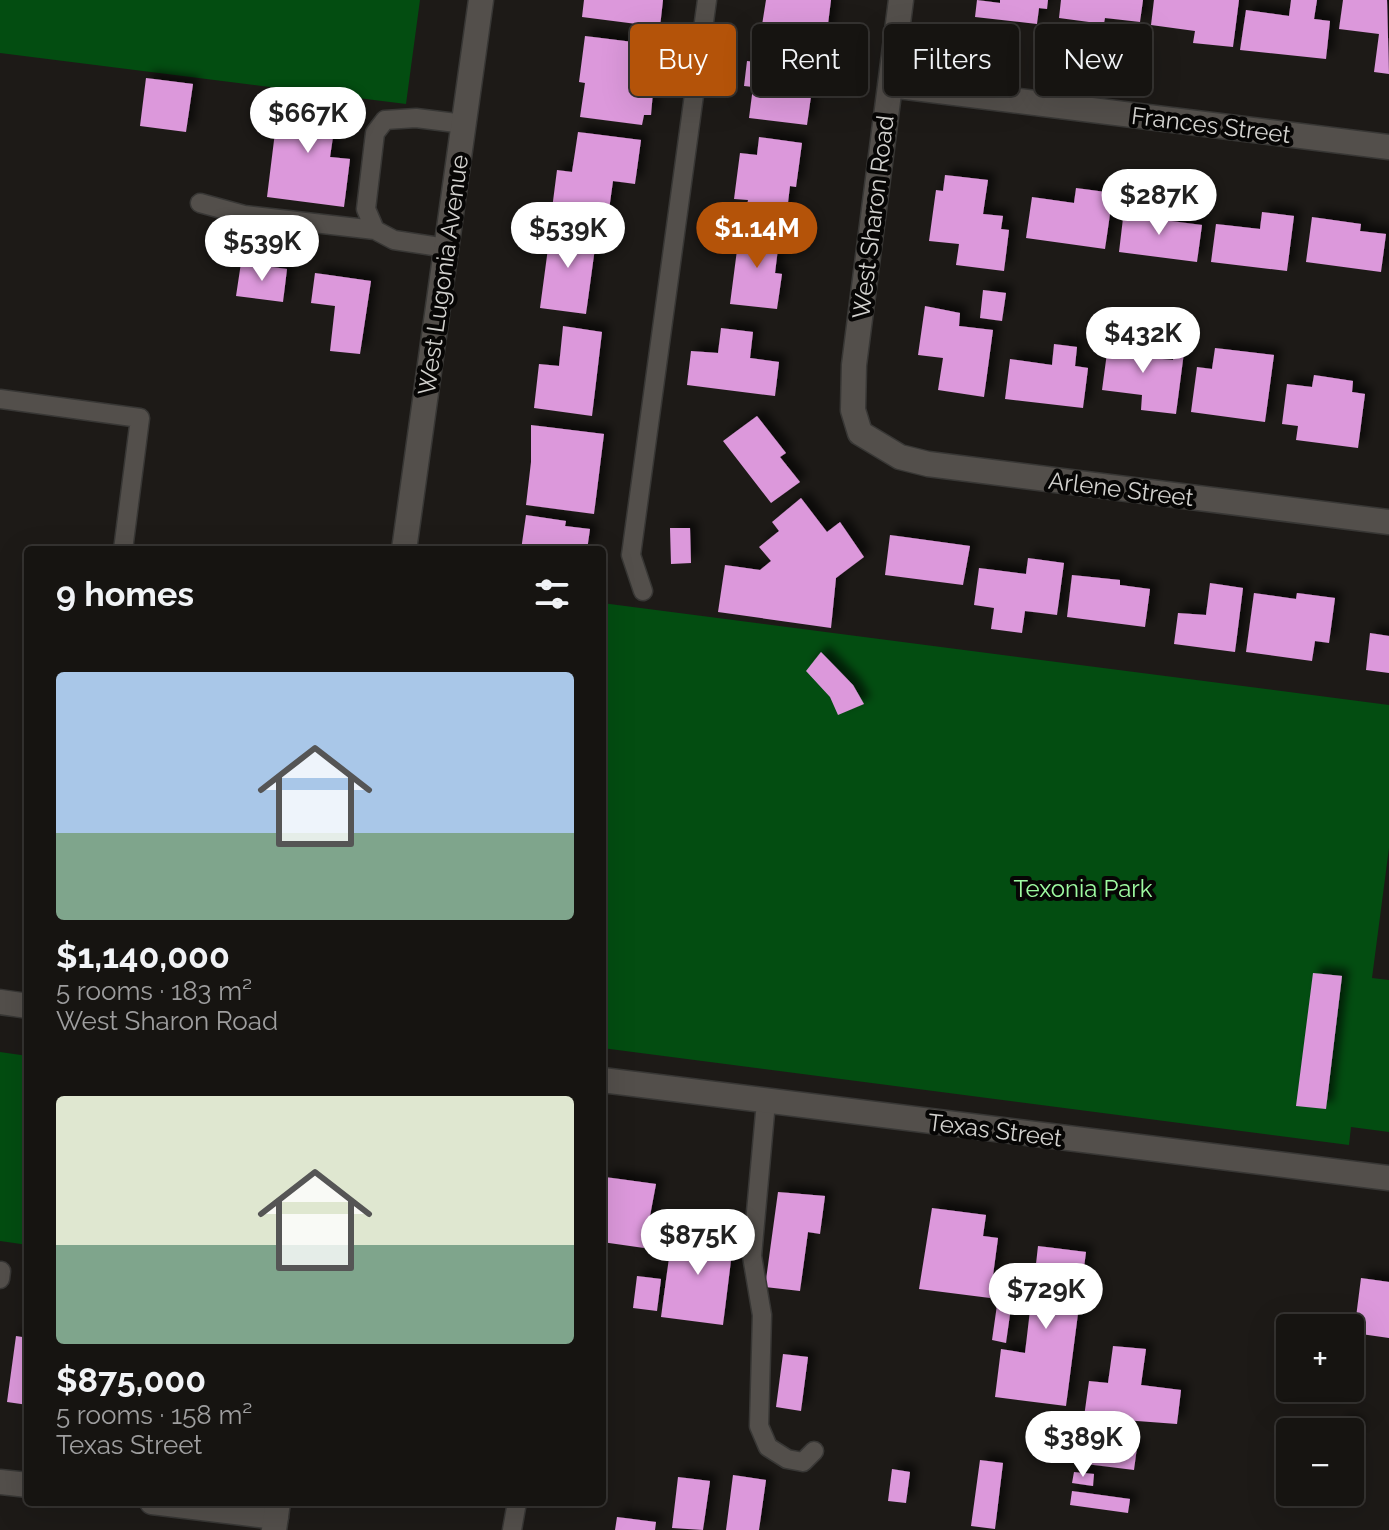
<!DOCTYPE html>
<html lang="en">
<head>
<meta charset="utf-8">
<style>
	:root { --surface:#161411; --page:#1f1d1a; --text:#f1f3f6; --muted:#9e9e9f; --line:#353331; --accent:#b45309 }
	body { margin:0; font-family:Raleway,sans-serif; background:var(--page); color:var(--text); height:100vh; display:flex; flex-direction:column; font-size:30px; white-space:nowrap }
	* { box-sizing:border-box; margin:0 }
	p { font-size:26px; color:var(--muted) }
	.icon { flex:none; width:44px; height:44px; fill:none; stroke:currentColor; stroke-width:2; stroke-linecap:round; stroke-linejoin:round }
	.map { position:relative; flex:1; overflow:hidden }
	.details { position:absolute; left:24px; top:546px; width:582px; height:960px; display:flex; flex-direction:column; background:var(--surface); border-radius:8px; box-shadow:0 8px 32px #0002,0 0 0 2px var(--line) }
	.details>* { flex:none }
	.top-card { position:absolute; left:630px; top:24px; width:638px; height:72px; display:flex; gap:16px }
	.fabs { position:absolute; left:1276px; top:1314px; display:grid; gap:16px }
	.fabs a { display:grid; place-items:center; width:88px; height:88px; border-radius:8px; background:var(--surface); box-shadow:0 8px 32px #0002,0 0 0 2px var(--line); font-size:40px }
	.price { position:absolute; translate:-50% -68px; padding:0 18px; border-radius:28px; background:#fff; color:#222; font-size:26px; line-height:52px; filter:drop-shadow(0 2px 4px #0008) }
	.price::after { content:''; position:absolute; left:50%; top:48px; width:24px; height:18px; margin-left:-12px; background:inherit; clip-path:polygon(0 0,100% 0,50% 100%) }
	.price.active { background:var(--accent); color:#fff }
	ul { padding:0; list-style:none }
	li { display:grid; align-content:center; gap:16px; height:424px; padding:0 32px }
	li span { display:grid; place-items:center; height:248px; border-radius:8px; color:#555 }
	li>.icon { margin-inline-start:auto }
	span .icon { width:144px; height:144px; fill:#fffc; stroke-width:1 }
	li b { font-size:34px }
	h2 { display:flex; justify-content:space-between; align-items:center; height:96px; padding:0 32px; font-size:34px }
	.tag { padding:0 28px; border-radius:8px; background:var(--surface); box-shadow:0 8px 32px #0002,0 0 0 2px var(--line); font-size:28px; line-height:72px }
	.tag.active { background:var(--accent); color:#fff }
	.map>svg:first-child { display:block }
	.green { fill:#034d11 }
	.building { fill:#dc98db; filter:url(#shadow) }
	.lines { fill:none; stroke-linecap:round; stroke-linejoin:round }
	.lane-casing { stroke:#383735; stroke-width:21 }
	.street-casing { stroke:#383735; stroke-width:27 }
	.secondary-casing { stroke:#383735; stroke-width:27 }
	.path { stroke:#5e5c59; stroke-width:5; stroke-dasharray:2 6; stroke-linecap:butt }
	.lane { stroke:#534f4b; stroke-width:18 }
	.street { stroke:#534f4b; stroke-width:24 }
	.secondary { stroke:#534f4b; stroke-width:24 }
	.labels { text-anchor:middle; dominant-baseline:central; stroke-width:8; stroke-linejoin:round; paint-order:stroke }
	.street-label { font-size:24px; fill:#d3d2cf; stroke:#070605 }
	.park-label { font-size:24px; fill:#9ffca2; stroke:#070605 }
</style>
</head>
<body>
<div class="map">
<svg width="1389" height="1530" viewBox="0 0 1389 1530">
	<defs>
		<filter id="shadow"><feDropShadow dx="7" dy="-7" stdDeviation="4" flood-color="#0009"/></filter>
	</defs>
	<rect width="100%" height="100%" fill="#1d1a17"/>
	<path class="green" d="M 0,0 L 420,0 L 406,104 L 0,53 Z
		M 602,603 L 1389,705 L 1389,848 L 1372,978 L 1389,980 L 1389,1132 L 1351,1127 L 1349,1145 L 602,1048 Z
		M 0,1052 L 28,1056 L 28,1245 L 0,1241 Z"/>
	<path class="building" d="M 584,0 L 663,0 L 660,27 L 582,17 Z
		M 766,0 L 831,0 L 826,40 L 786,35 L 786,28 L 762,25 Z
		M 977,0 L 1000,3 L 1000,0 L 1048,0 L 1047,9 L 1039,8 L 1037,24 L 975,17 Z
		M 1061,0 L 1143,0 L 1140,22 L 1105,18 L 1104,24 L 1059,18 Z
		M 1154,0 L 1239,0 L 1233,47 L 1193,43 L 1195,31 L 1151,25 Z
		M 1291,0 L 1317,0 L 1314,19 L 1330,21 L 1326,59 L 1240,50 L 1246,10 L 1289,16 Z
		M 1343,0 L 1387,0 L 1389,74 L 1374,72 L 1379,34 L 1339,29 Z
		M 585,36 L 657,45 L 651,115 L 644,115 L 642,125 L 580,117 L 585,83 L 579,82 Z
		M 759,42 L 803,48 L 798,87 L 812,89 L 807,125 L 749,118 L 753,87 L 744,86 L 747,61 L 756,62 Z
		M 146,78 L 193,84 L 186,132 L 140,126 Z
		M 279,100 L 345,109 L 342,138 L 333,137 L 330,157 L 350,159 L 344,207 L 267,197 Z
		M 578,132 L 641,140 L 635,184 L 613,181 L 608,217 L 552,209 L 557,170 L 572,172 Z
		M 759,137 L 802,143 L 796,187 L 790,186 L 786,219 L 745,214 L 748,200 L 734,199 L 740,153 L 757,155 Z
		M 945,175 L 988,180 L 983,214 L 1003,216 L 1001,229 L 1009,230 L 1004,271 L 956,265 L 959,244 L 929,241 L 936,190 L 943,191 Z
		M 1076,188 L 1113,193 L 1105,249 L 1026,238 L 1032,197 L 1074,203 Z
		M 1124,210 L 1172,216 L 1171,221 L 1202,225 L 1197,262 L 1119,252 Z
		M 1262,212 L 1294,216 L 1287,271 L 1211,262 L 1216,224 L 1260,229 Z
		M 1312,217 L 1361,224 L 1360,231 L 1386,234 L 1381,272 L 1306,262 Z
		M 551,226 L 597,233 L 586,314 L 540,308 Z
		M 740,227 L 780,232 L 775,273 L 782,274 L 777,309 L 730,304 Z
		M 241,263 L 287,269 L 283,302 L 236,296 Z
		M 315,273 L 371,281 L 360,354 L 330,351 L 335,306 L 311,303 Z
		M 983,290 L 1006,293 L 1002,321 L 980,318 Z
		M 925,306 L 960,313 L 959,326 L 993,330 L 984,397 L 938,390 L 943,358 L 918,355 Z
		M 563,326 L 602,332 L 592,416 L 534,408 L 539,364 L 559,366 Z
		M 721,328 L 753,332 L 750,358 L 779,362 L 775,396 L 687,385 L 691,351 L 718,353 Z
		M 1109,338 L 1153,343 L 1151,358 L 1173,360 L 1174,351 L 1184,352 L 1176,414 L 1141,410 L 1142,395 L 1102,390 Z
		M 1054,344 L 1077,347 L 1075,366 L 1088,368 L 1083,408 L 1005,399 L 1010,359 L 1052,365 Z
		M 1215,348 L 1274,355 L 1265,422 L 1191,412 L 1197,367 L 1212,369 Z
		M 1314,375 L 1353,381 L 1352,392 L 1365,394 L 1358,448 L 1296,440 L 1298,426 L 1282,424 L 1287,384 L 1312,387 Z
		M 757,416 L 786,453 L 780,457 L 800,482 L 771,503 L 723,441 Z
		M 531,425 L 604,434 L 594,514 L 526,505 L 531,462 Z
		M 801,498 L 827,532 L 840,522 L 864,557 L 836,578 L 831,628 L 718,612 L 725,565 L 760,570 L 771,561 L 759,547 L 779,531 L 772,522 Z
		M 526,515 L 566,521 L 565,526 L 590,529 L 587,550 L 521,550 Z
		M 670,528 L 690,528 L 691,563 L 671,564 Z
		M 890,535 L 970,546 L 963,585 L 885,575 Z
		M 1028,558 L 1064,563 L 1057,615 L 1025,611 L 1022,633 L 991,629 L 994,608 L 974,605 L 979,568 L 1026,574 Z
		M 1072,575 L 1120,580 L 1120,585 L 1150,589 L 1145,627 L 1067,617 Z
		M 1210,583 L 1243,588 L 1235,652 L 1174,644 L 1178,613 L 1206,615 Z
		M 1254,593 L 1296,599 L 1297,593 L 1335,598 L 1329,643 L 1315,641 L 1312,661 L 1246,652 Z
		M 1370,633 L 1389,636 L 1389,673 L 1366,670 Z
		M 821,652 L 853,685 L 864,704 L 838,715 L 830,697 L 806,671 Z
		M 1313,973 L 1342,976 L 1326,1109 L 1296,1106 Z
		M 605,1177 L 656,1184 L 644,1248 L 602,1242 Z
		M 778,1192 L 825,1196 L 820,1234 L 808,1232 L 800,1291 L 765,1287 Z
		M 932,1208 L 986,1215 L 983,1236 L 998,1238 L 990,1298 L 919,1289 Z
		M 673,1228 L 734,1236 L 723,1325 L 661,1317 Z
		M 1038,1246 L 1086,1252 L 1066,1406 L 995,1397 L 1001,1349 L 1025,1353 L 1030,1310 L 1021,1309 L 1024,1280 L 1034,1282 Z
		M 637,1276 L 661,1279 L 657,1311 L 633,1308 Z
		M 1361,1278 L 1389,1282 L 1389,1338 L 1354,1333 Z
		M 997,1305 L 1011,1307 L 1006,1343 L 992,1340 Z
		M 16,1336 L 28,1338 L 28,1405 L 7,1402 Z
		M 1113,1346 L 1146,1349 L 1141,1385 L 1181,1390 L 1177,1424 L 1084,1417 L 1089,1381 L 1108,1383 Z
		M 783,1354 L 808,1357 L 801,1411 L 776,1407 Z
		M 1341,1422 L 1357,1425 L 1353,1452 L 1350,1452 L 1350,1432 L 1340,1432 Z
		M 1080,1439 L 1137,1447 L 1134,1470 L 1078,1463 Z
		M 980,1460 L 1003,1463 L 995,1529 L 971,1526 Z
		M 892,1469 L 910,1472 L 906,1503 L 888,1501 Z
		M 1074,1472 L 1094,1474 L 1093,1486 L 1072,1483 Z
		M 733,1475 L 766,1480 L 759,1530 L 726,1530 Z
		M 678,1477 L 710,1481 L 703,1530 L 672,1528 Z
		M 1072,1491 L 1130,1499 L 1128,1513 L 1070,1505 Z
		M 617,1517 L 656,1522 L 655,1530 L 615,1530 Z"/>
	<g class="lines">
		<defs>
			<path id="lane" d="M 200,203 L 244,215 L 375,230
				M 446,248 L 394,240 L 375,230 L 366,209 L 375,133 L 385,120 L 416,118 L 464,124
				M 0,399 L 140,418 L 123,550
				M 643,591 L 631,555 L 707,0
				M 766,1102 L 752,1256 L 762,1315 L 759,1426 L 768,1447 L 787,1459 L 803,1462 L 814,1451
				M 0,1279 L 1,1271
				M 512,1530 L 517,1502"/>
			<path id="street" d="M 901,0 L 854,365 L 853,410 L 860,433 L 900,457 L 928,464 L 1389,522
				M 890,85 L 1389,147
				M 0,1482 L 28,1485
				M 152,1502 L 276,1517"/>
			<path id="secondary" d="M 404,550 L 481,0
				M 0,1002 L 28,1006
				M 602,1080 L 1389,1178
				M 274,1530 L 278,1502"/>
		</defs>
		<use href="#lane" class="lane-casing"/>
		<use href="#street" class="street-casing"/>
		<use href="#secondary" class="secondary-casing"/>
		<path class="path" d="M 337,1506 L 338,1502"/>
		<use href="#lane" class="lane"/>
		<use href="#street" class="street"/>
		<use href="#secondary" class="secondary"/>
	</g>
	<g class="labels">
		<g class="street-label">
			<text transform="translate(1211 125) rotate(7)">Frances Street</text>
			<text transform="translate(873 217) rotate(-83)">West Sharon Road</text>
			<text transform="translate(443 275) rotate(-82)">West Lugonia Avenue</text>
			<text transform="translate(1121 489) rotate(7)">Arlene Street</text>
			<text transform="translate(995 1130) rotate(7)">Texas Street</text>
		</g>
		<g class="park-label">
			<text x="1083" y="888">Texonia Park</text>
		</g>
	</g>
</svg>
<div class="fabs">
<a>+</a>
<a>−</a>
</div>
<b class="price" style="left:308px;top:155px">$667K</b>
<b class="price" style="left:1159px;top:237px">$287K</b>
<b class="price" style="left:568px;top:270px">$539K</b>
<b class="price active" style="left:757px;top:270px">$1.14M</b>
<b class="price" style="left:262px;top:283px">$539K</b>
<b class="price" style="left:1143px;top:375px">$432K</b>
<b class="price" style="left:698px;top:1277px">$875K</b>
<b class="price" style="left:1046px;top:1331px">$729K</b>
<b class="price" style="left:1083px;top:1479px">$389K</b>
<div class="top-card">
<a class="tag active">Buy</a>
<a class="tag">Rent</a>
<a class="tag">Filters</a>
<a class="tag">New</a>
</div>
<section class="details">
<h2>9 homes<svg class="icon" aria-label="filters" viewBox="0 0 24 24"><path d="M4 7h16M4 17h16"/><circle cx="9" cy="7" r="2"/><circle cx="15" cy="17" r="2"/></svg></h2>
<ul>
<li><span style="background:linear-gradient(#a9c7e8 65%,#7fa58c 0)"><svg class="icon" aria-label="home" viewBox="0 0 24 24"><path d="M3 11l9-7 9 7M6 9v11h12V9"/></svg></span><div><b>$1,140,000</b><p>5 rooms · 183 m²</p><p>West Sharon Road</p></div></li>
<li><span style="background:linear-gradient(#dfe7d0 60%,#7fa58c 0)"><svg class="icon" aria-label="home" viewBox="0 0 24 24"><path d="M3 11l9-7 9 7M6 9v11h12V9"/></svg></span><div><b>$875,000</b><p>5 rooms · 158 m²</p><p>Texas Street</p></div></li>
</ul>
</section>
</div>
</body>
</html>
